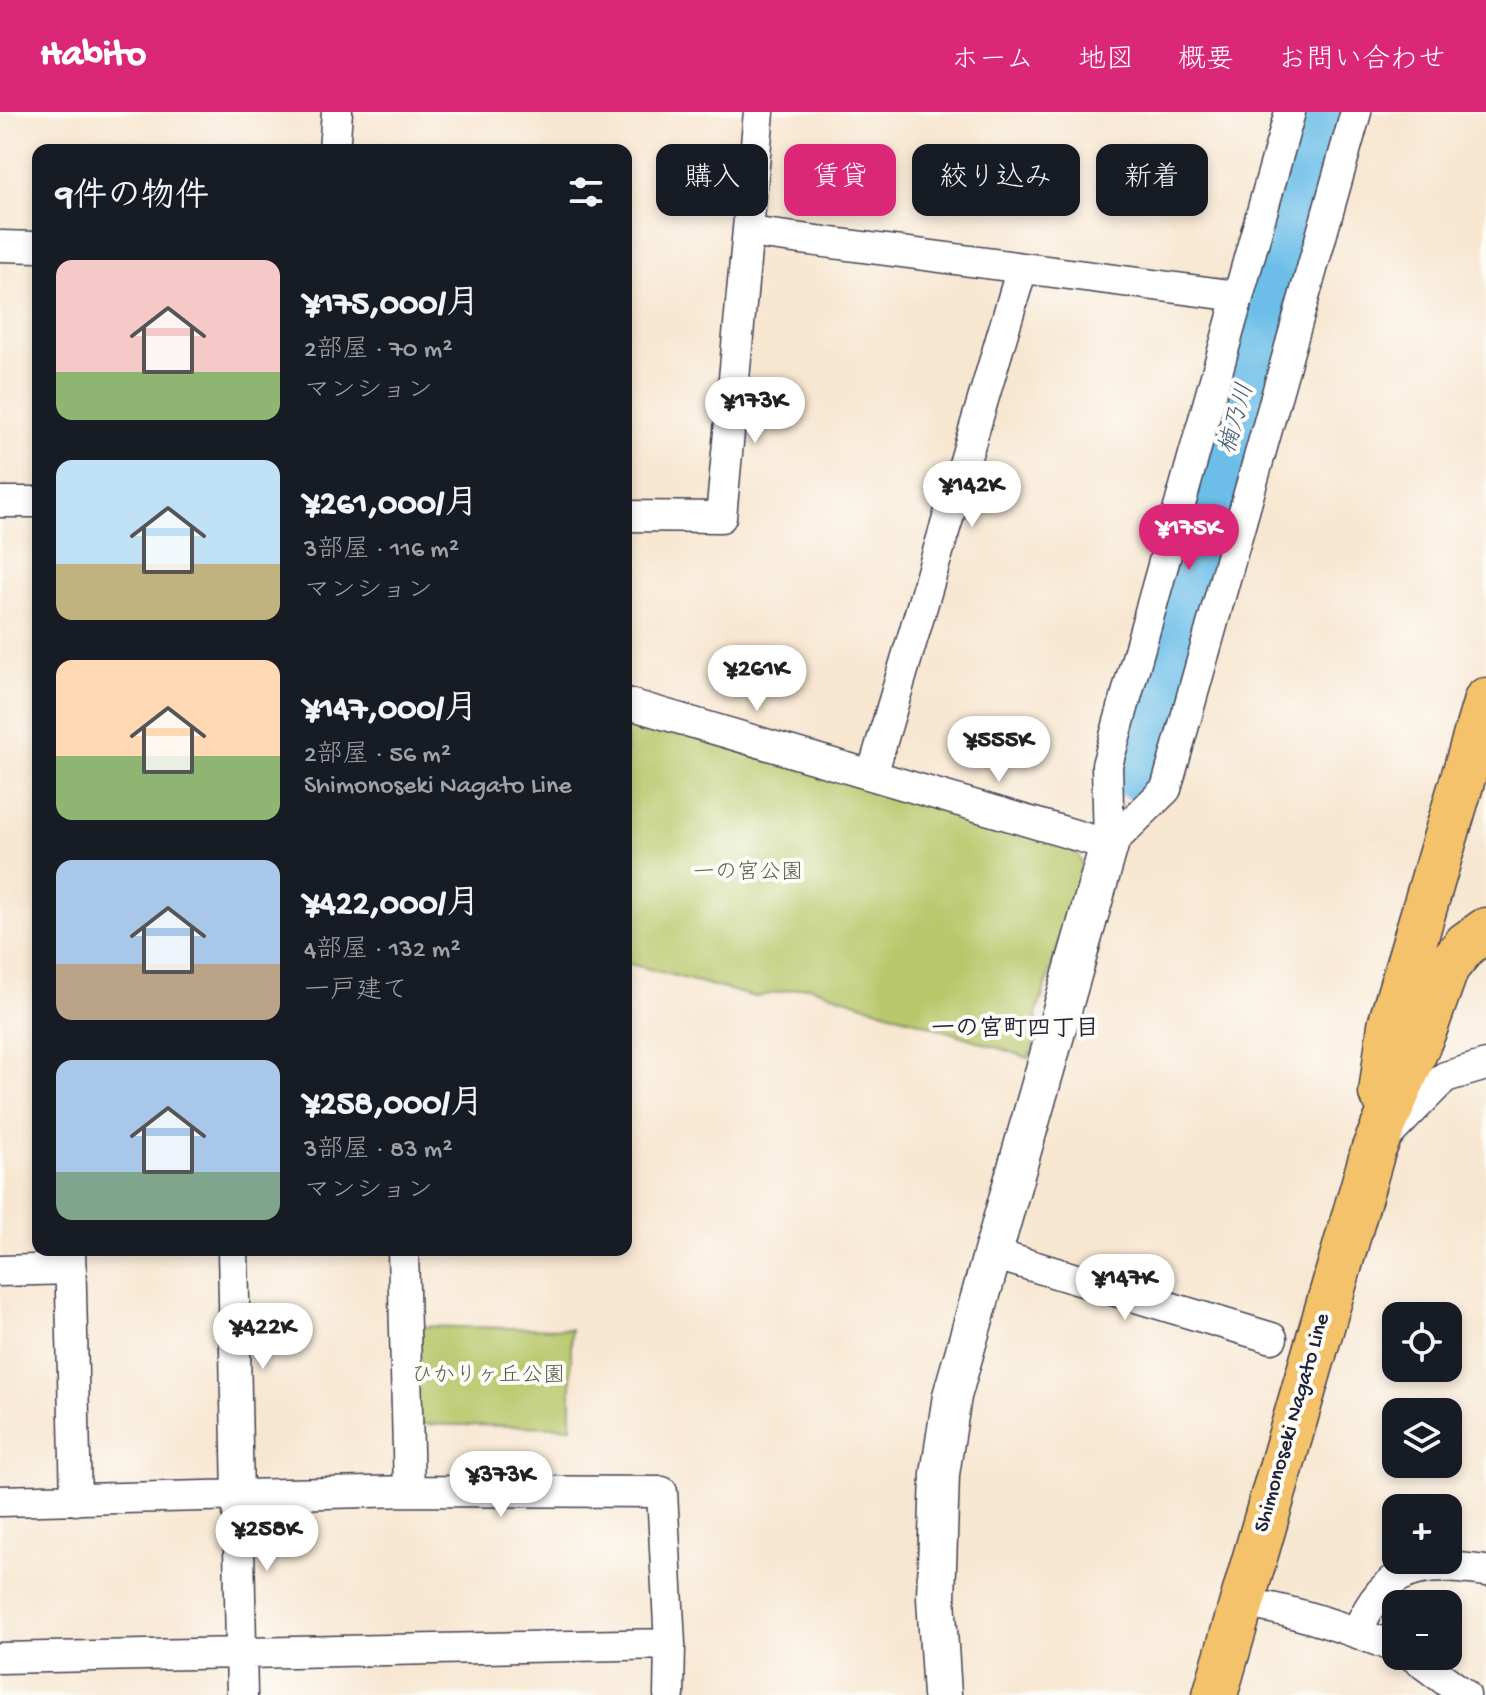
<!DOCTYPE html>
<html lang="ja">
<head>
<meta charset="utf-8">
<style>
	:root { --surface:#171b24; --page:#20242c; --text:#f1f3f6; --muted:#9ea1a6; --accent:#db2777 }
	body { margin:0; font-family:"Gochi Hand","Klee One",sans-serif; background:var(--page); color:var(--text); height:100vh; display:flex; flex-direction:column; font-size:30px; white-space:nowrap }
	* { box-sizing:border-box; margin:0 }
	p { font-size:26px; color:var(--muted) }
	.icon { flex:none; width:44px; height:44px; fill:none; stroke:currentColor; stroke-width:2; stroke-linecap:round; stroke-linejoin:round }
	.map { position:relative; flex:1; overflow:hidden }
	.drawer { position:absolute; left:32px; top:32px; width:600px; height:1112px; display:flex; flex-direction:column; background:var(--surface); border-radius:16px; box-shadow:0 4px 12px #0003 }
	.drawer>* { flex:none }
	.banner { position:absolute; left:656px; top:32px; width:710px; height:72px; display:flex; gap:16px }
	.tools { position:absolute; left:1382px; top:1190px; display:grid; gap:16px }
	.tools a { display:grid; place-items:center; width:80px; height:80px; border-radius:16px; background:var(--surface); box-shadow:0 4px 12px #0003; font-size:40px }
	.price { position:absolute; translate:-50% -68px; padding:0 18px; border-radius:28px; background:#fff; color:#222; font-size:26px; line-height:52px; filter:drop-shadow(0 2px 4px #0008) }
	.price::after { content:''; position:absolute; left:50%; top:48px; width:24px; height:18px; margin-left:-12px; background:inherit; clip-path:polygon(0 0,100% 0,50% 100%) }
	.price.selected { background:var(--accent); color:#fff }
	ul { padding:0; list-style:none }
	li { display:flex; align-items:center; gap:24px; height:200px; padding:0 24px }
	li span { display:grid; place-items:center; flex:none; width:224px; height:160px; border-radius:16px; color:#555 }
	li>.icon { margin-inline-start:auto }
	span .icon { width:96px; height:96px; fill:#fffc; stroke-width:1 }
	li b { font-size:34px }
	h2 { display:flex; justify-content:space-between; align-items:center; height:96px; padding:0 24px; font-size:34px }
	.tag { padding:0 28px; border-radius:16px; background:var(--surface); box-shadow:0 4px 12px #0003; font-size:28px; line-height:72px }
	.tag.selected { background:var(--accent); color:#fff }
	header { display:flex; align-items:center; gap:48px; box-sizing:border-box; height:112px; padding:0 40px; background:var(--accent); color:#fff }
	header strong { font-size:38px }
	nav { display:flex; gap:44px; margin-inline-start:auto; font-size:28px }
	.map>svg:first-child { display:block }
	.green { fill:#b8c76a; stroke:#6d7452; stroke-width:2 }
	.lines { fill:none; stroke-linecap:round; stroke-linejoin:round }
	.river { stroke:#6cbee8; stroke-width:56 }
	.minor-casing { stroke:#423f51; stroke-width:33 }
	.tertiary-casing { stroke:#423f51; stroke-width:41 }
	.primary-casing { stroke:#423f51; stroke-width:47 }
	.minor { stroke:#fff; stroke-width:30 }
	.tertiary { stroke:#fff; stroke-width:38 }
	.primary { stroke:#f3c26a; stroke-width:44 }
	.labels { text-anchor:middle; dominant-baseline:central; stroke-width:8; stroke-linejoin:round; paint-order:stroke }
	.park-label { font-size:22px; fill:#565c4b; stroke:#fdfcf7 }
	.street-label { font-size:22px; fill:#22223b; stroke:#fdfcf7 }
	.water-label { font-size:24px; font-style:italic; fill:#3c5978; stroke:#fdfcf7 }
	.neighbourhood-label { font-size:24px; font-weight:bold; fill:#22223b; stroke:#fdfcf7 }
</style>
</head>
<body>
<header>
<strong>Habito</strong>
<nav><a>ホーム</a><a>地図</a><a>概要</a><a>お問い合わせ</a></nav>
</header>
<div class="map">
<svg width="1486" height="1583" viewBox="0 0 1486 1583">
	<rect width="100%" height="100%" fill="#fdfcf7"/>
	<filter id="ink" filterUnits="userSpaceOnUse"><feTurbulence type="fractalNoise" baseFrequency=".0125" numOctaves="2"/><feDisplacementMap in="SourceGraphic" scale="16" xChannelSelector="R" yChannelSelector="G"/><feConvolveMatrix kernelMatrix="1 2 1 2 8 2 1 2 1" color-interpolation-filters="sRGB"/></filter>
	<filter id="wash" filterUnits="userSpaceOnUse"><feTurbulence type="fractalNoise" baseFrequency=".006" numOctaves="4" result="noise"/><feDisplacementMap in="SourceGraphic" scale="32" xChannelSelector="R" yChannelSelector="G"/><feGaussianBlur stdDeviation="1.8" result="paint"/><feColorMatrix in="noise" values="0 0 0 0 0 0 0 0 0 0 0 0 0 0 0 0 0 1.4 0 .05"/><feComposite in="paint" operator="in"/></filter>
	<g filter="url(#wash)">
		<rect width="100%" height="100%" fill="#f7e6d0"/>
		<path class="green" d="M 626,606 L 1061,732 L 1078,742 L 1083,755 L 1036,904 L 1039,918 L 1029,946 L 808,874 L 755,885 L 626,851 Z
			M 405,1214 L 571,1217 L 571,1315 L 407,1312 Z"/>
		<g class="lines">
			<path class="river" d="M 1137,660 L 1325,0"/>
		</g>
	</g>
	<g filter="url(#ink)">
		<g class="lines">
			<defs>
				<path id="minor" d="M 334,38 L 337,0
					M 748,120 L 1238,184
					M 0,134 L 38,135
					M 0,390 L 38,390
					M 626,404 L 721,405 L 759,0
					M 626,591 L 1109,733
					M 872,663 L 1022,156
					M 1109,733 L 1166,677 L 1356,0
					M 1109,733 L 1107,653 L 1290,0
					M 1387,1024 L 1445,965 L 1486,953
					M 70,1138 L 76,1388
					M 233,1138 L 242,1583
					M 403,1138 L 409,1379
					M 993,1142 L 1272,1226
					M 0,1159 L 71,1157
					M 0,1389 L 409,1379 L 662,1380 L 670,1532
					M 1242,1491 C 1295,1498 1347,1516 1396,1536
					M 1357,1520 C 1386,1453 1419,1450 1486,1459
					M 1413,1544 L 1465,1583
					M 0,1546 L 670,1532 L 669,1583"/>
				<path id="tertiary" d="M 942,1583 L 936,1486 L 940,1362 L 952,1284 L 1109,733"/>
				<path id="primary" d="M 1381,981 L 1390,913 L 1486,588
					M 1215,1583 L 1373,1039 L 1426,914 L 1447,855 L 1466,832 L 1486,818"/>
			</defs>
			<use href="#minor" class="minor-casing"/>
			<use href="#tertiary" class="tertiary-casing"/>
			<use href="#primary" class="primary-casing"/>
			<use href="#minor" class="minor"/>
			<use href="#tertiary" class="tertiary"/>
			<use href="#primary" class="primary"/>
		</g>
	</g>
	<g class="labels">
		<g class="park-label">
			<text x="748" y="762">一の宮公園</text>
			<text x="488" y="1265">ひかりヶ丘公園</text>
		</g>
		<g class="street-label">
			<text transform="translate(1293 1311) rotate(-74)">Shimonoseki Nagato Line</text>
		</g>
		<g class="water-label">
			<text transform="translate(1238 307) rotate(-74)">楠乃川</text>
		</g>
		<g class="neighbourhood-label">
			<text x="1015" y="918">一の宮町四丁目</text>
		</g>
	</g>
</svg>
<div class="tools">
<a><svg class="icon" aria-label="locate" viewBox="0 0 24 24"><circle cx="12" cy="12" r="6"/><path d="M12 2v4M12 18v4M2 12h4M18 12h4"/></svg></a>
<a><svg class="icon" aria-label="layers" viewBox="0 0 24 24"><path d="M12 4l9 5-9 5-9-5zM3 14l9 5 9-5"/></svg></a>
<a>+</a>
<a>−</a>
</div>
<b class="price" style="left:755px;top:333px">¥173K</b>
<b class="price" style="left:972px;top:417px">¥142K</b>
<b class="price selected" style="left:1189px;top:460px">¥175K</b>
<b class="price" style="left:757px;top:601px">¥261K</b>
<b class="price" style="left:999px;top:672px">¥555K</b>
<b class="price" style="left:1125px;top:1210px">¥147K</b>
<b class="price" style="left:263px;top:1259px">¥422K</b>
<b class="price" style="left:501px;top:1407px">¥373K</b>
<b class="price" style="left:267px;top:1461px">¥258K</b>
<div class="banner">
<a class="tag">購入</a>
<a class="tag selected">賃貸</a>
<a class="tag">絞り込み</a>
<a class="tag">新着</a>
</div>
<section class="drawer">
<h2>9件の物件<svg class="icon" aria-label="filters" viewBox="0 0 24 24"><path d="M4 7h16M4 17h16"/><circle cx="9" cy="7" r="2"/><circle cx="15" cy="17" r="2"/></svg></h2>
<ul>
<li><span style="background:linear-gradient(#f6c9c9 70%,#8fb573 0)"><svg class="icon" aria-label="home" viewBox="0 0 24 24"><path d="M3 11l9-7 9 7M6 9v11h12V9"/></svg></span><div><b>¥175,000/月</b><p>2部屋 · 70 m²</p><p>マンション</p></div></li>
<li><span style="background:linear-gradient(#bfe0f5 65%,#c2b280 0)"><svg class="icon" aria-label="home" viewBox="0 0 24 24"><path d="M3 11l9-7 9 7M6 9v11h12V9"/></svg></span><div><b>¥261,000/月</b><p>3部屋 · 116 m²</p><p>マンション</p></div></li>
<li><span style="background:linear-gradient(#ffd9b3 60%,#8fb573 0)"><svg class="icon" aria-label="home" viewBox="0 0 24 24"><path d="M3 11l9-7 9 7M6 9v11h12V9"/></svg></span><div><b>¥147,000/月</b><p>2部屋 · 56 m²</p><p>Shimonoseki Nagato Line</p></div></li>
<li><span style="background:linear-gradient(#a9c7e8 65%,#b9a48a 0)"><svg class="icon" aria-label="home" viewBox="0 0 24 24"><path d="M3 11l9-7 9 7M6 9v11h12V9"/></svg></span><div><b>¥422,000/月</b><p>4部屋 · 132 m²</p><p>一戸建て</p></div></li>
<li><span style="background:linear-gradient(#a9c7e8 70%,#7fa58c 0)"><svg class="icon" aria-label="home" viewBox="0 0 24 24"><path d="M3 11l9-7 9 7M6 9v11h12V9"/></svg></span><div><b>¥258,000/月</b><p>3部屋 · 83 m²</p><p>マンション</p></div></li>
</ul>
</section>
</div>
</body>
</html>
